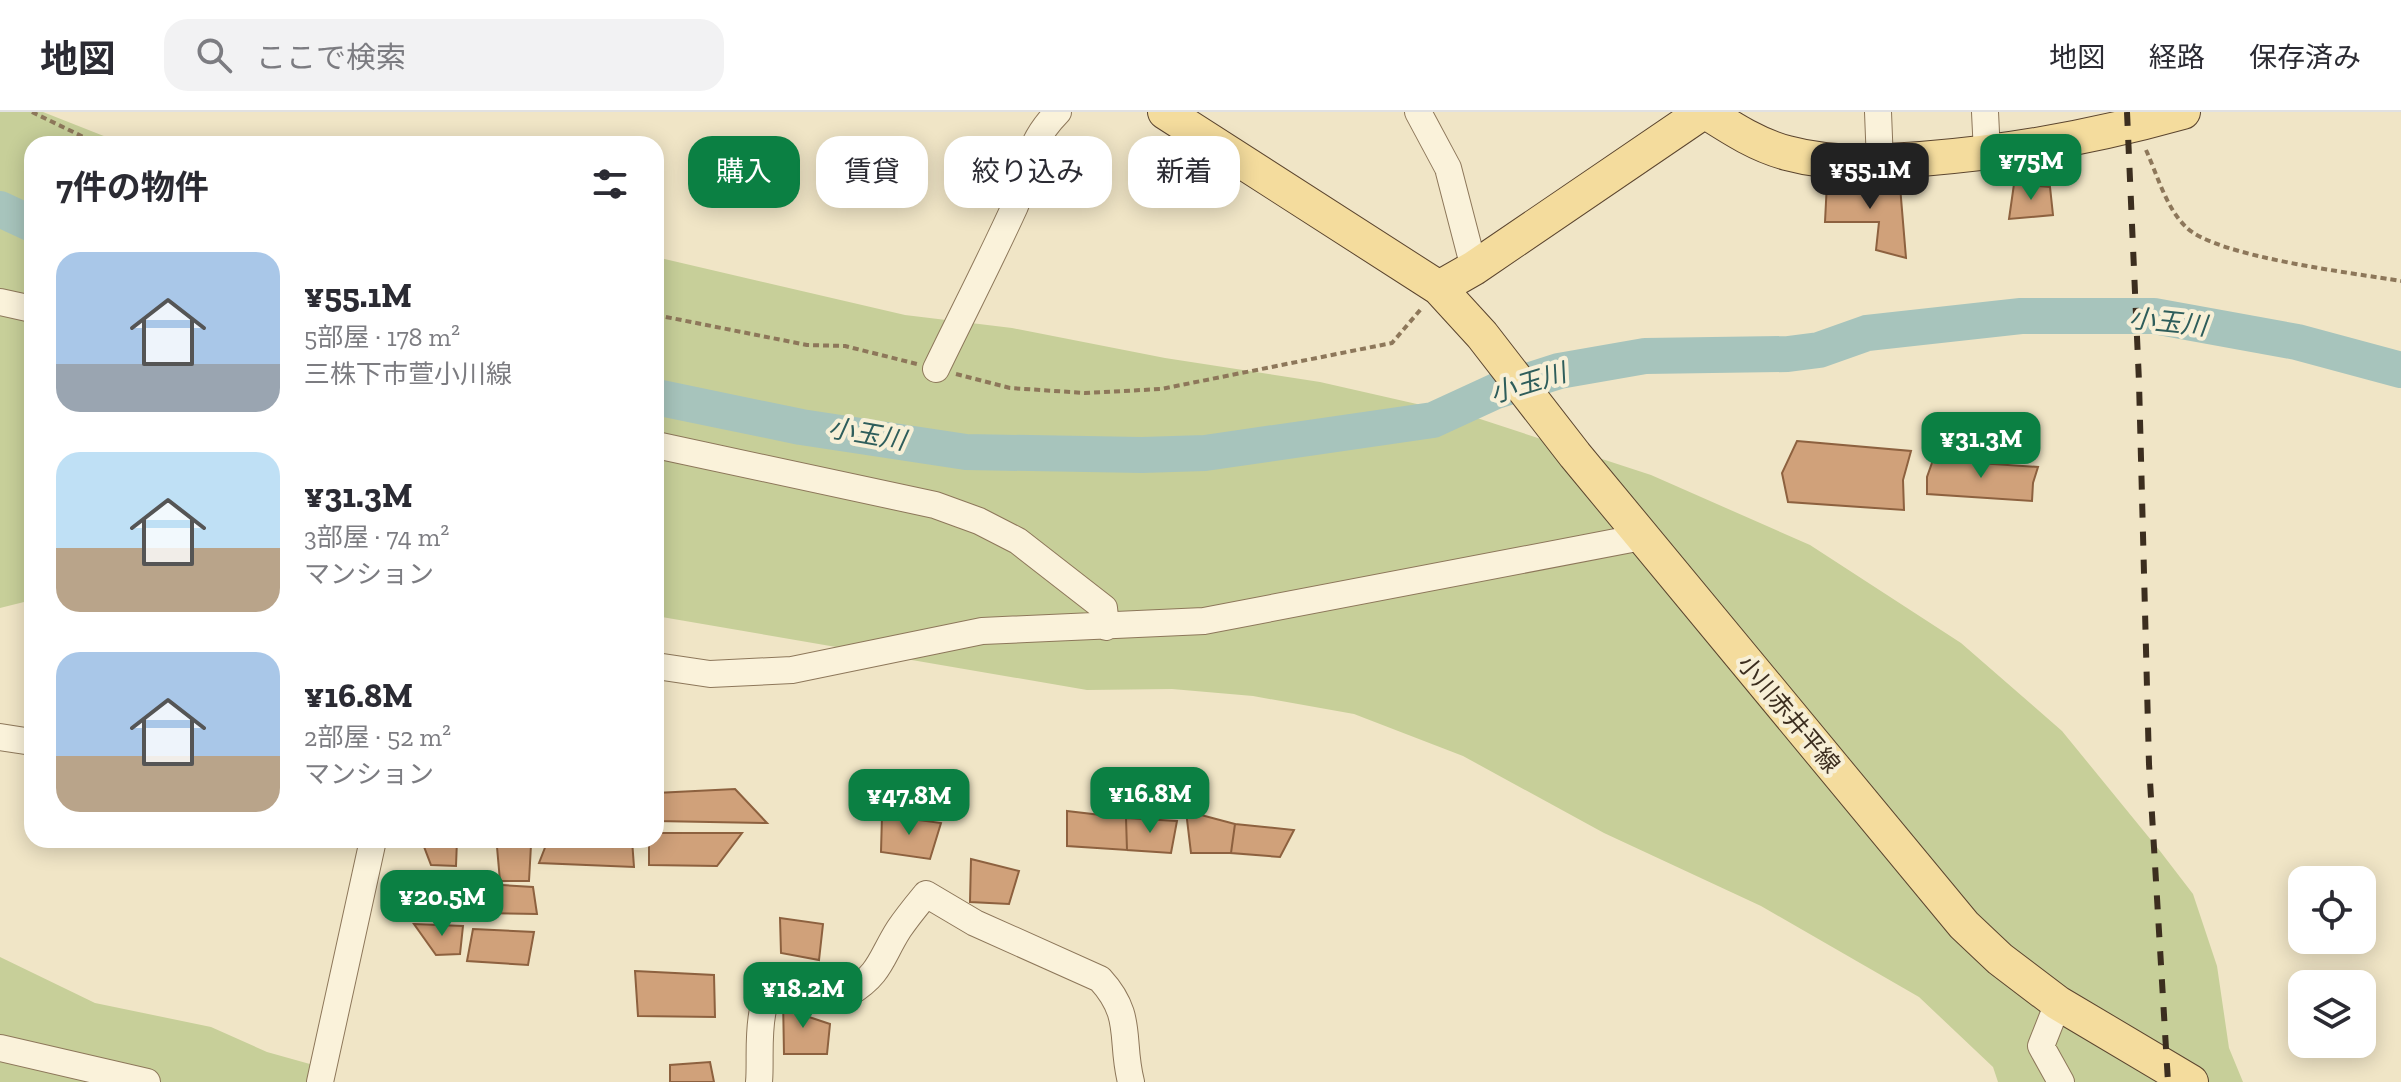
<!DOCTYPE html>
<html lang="ja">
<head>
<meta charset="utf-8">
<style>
	:root { --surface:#fff; --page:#f2f2f3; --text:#2b2b33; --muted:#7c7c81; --line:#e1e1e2; --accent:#0b8043 }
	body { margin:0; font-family:"Zilla Slab","Noto Sans JP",serif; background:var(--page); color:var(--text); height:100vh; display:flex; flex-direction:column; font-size:30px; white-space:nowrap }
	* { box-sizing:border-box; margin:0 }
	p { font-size:26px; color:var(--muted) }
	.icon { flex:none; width:44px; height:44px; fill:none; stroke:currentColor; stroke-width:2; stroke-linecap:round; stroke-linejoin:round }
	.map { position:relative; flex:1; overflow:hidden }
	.sheet { position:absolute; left:24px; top:24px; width:640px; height:712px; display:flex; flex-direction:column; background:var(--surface); border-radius:24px; box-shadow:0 4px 20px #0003 }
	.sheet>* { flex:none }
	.hud { position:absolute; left:688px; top:24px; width:760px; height:72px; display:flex; gap:16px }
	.fabs { position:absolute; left:2288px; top:754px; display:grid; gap:16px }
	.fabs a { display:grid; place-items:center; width:88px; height:88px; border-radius:16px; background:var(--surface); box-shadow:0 4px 20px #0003; font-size:40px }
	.price { position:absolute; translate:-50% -68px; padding:0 18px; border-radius:16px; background:var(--accent); color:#fff; font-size:26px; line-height:52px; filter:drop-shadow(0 2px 4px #0008) }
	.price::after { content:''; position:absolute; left:50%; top:48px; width:24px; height:18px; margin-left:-12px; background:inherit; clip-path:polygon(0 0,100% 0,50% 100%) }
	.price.active { background:#222; color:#fff }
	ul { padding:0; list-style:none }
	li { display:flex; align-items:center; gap:24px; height:200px; padding:0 32px }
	li span { display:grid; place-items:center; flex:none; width:224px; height:160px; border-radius:24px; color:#555 }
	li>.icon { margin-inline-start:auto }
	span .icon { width:96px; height:96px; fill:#fffc; stroke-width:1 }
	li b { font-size:34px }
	h2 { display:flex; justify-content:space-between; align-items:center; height:96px; padding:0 32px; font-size:34px }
	.pill { padding:0 28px; border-radius:24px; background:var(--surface); box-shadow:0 4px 20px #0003; font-size:28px; line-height:72px }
	.pill.active { background:var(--accent); color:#fff }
	header { display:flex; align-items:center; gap:48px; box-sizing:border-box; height:112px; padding:0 40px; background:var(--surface); border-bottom:2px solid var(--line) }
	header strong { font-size:38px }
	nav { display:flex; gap:44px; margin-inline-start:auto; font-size:28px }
	.search { width:560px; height:72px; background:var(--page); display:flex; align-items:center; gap:20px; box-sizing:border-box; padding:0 28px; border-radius:24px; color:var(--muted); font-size:30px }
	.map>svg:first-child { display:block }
	.green { fill:#c7cf99 }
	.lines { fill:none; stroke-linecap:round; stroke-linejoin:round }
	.river { stroke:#a7c4bc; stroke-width:36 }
	.building { fill:#d0a17a; stroke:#8d613f; stroke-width:2 }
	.minor-casing { stroke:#8d775a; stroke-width:28 }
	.major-casing { stroke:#5b452f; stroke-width:36 }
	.path { stroke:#8d775a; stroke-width:4; stroke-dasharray:6 4; stroke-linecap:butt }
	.minor { stroke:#faf2da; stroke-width:26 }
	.major { stroke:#f4dc9d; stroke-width:34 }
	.rail { stroke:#3c2e1f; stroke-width:6; stroke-dasharray:14 14; stroke-linecap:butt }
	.labels { text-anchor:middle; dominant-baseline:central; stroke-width:8; stroke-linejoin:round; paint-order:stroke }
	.street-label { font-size:24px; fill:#3c2e1f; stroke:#f7efd6 }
	.water-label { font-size:26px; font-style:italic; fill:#2e5d5b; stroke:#f7efd6 }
</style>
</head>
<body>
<header>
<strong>地図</strong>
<div class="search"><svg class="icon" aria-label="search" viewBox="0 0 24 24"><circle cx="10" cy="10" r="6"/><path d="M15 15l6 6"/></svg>ここで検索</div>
<nav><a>地図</a><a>経路</a><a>保存済み</a></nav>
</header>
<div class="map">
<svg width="2401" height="970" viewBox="0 0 2401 970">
	<rect width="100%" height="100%" fill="#f0e5c6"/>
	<path class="green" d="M 0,0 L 43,0 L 124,32 L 32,32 L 32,488 L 0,496 Z
		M 656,145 L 905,203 L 1012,216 L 1165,246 L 1320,270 L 1474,305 L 1651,363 L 1810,433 L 1961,531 L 2062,619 L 2160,739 L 2193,782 L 2217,854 L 2229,936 L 2243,970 L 1998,970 L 1993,955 L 1919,885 L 1761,794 L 1604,721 L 1463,644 L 1354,602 L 1253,584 L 1172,577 L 1087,578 L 656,504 Z
		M 0,845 L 95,891 L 211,915 L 267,940 L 317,954 L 327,970 L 0,970 Z"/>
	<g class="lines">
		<path class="river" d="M 0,97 L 32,112
			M 656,285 L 801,315 L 966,340 L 1142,343 L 1205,341 L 1433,308 L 1496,279 L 1559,259 L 1645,244 L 1788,242 L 1819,238 L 1867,221 L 2021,204 L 2154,204 L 2297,230 L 2401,258"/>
	</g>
	<path class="building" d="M 1827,70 L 1900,74 L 1906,146 L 1876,138 L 1879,110 L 1825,110 Z
		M 2014,72 L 2050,75 L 2053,103 L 2009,107 Z
		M 1797,329 L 1911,339 L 1903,368 L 1904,398 L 1788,390 L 1782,361 Z
		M 1933,348 L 2038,355 L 2033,371 L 2032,389 L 1927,382 L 1927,365 Z
		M 735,677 L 767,711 L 656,709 L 656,681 Z
		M 1067,699 L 1126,706 L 1127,738 L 1067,734 Z
		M 1186,699 L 1235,712 L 1231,741 L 1191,741 Z
		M 882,703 L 941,711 L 930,747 L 881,740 Z
		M 1126,706 L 1177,709 L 1171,741 L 1127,738 Z
		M 1235,712 L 1294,718 L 1280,745 L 1231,741 Z
		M 656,721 L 742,721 L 717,754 L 649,753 L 649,728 L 656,728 Z
		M 457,728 L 456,754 L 431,753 L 423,732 Z
		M 548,728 L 632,728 L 634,755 L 539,751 Z
		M 531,733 L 529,769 L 500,769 L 497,735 Z
		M 971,747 L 1019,759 L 1009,792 L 970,790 Z
		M 393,767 L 465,769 L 459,801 L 395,796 Z
		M 470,771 L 533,775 L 537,802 L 479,801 Z
		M 780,806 L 823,812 L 819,848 L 781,841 Z
		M 414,812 L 463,814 L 460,842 L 436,843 Z
		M 473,817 L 534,820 L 528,853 L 467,849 Z
		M 635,859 L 714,863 L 715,905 L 638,904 Z
		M 783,886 L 811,889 L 809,905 L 830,912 L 827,942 L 784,942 Z
		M 710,950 L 714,970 L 670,970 L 670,953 Z"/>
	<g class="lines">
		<defs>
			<path id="minor" d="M 1418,0 L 1448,56 L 1474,156
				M 1878,0 L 1880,51
				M 1985,0 L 1987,41
				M 0,190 L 32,197
				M 936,257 C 962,203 990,149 1015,94 C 1032,54 1024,35 1058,0
				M 656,333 L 935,393 L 979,409 L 1018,429 L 1104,496 L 1106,515
				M 656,554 L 710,562 L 792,558 L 982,519 L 1204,509 L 1642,425
				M 0,625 L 32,630
				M 2058,891 L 2041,934 L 2061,970
				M 0,936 L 147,970
				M 320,970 L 373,728
				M 759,970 C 762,941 751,877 788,868 C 806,863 832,876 849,881 C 881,862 881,845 899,817 C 907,805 917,793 926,782 L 975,811 L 1100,867 C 1134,904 1120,927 1131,970"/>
			<path id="major" d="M 1165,0 L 1439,176 L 1482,223 L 1575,343 L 1964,813 L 2000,847 L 2058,891 L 2191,970
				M 1706,0 C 1731,16 1757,33 1787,41 C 1835,54 1884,50 1932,46 C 2017,39 2101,23 2183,0
				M 1439,176 L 1474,156 L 1703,0"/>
		</defs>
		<use href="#minor" class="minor-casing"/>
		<use href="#major" class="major-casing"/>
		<path class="path" d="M 32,0 L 98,32
			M 2146,38 C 2157,62 2166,96 2186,115 C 2216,145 2354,161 2401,169
			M 656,203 L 807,233 L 845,234 L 917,252
			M 956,262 L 1010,276 L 1085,281 L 1161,277 L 1392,231 L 1421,197"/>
		<use href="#minor" class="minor"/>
		<use href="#major" class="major"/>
		<path class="rail" d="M 2127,0 L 2139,270 L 2149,652 L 2168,970"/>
	</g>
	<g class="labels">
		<g class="street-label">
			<text transform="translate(1789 602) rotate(50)">小川赤井平線</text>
		</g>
		<g class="water-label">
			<text transform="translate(2168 210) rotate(6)">小玉川</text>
			<text transform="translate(1528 271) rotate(-17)">小玉川</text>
			<text transform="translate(867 322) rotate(10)">小玉川</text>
		</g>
	</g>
</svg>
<div class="fabs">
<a><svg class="icon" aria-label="locate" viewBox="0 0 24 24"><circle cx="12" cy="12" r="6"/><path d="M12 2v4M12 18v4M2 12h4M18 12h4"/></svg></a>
<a><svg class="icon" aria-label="layers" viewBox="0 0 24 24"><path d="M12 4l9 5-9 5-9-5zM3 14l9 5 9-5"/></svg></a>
</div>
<b class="price" style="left:2031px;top:90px">¥75M</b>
<b class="price active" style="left:1870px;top:99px">¥55.1M</b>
<b class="price" style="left:1981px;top:368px">¥31.3M</b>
<b class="price" style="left:1150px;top:723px">¥16.8M</b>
<b class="price" style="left:909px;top:725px">¥47.8M</b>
<b class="price" style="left:442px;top:826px">¥20.5M</b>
<b class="price" style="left:803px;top:918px">¥18.2M</b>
<div class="hud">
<a class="pill active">購入</a>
<a class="pill">賃貸</a>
<a class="pill">絞り込み</a>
<a class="pill">新着</a>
</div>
<section class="sheet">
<h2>7件の物件<svg class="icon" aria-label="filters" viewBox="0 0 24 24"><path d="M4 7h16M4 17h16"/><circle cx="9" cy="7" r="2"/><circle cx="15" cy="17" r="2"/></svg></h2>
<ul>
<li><span style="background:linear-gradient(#a9c7e8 70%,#9aa5b1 0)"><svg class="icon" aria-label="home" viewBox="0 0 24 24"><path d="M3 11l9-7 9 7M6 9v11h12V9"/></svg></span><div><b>¥55.1M</b><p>5部屋 · 178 m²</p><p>三株下市萱小川線</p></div></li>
<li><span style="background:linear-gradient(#bfe0f5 60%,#b9a48a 0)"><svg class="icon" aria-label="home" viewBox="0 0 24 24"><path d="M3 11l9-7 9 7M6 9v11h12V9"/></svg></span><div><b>¥31.3M</b><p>3部屋 · 74 m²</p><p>マンション</p></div></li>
<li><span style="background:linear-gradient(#a9c7e8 65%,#b9a48a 0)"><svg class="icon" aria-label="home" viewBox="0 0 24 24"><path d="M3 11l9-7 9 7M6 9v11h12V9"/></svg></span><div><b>¥16.8M</b><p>2部屋 · 52 m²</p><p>マンション</p></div></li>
</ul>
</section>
</div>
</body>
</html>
